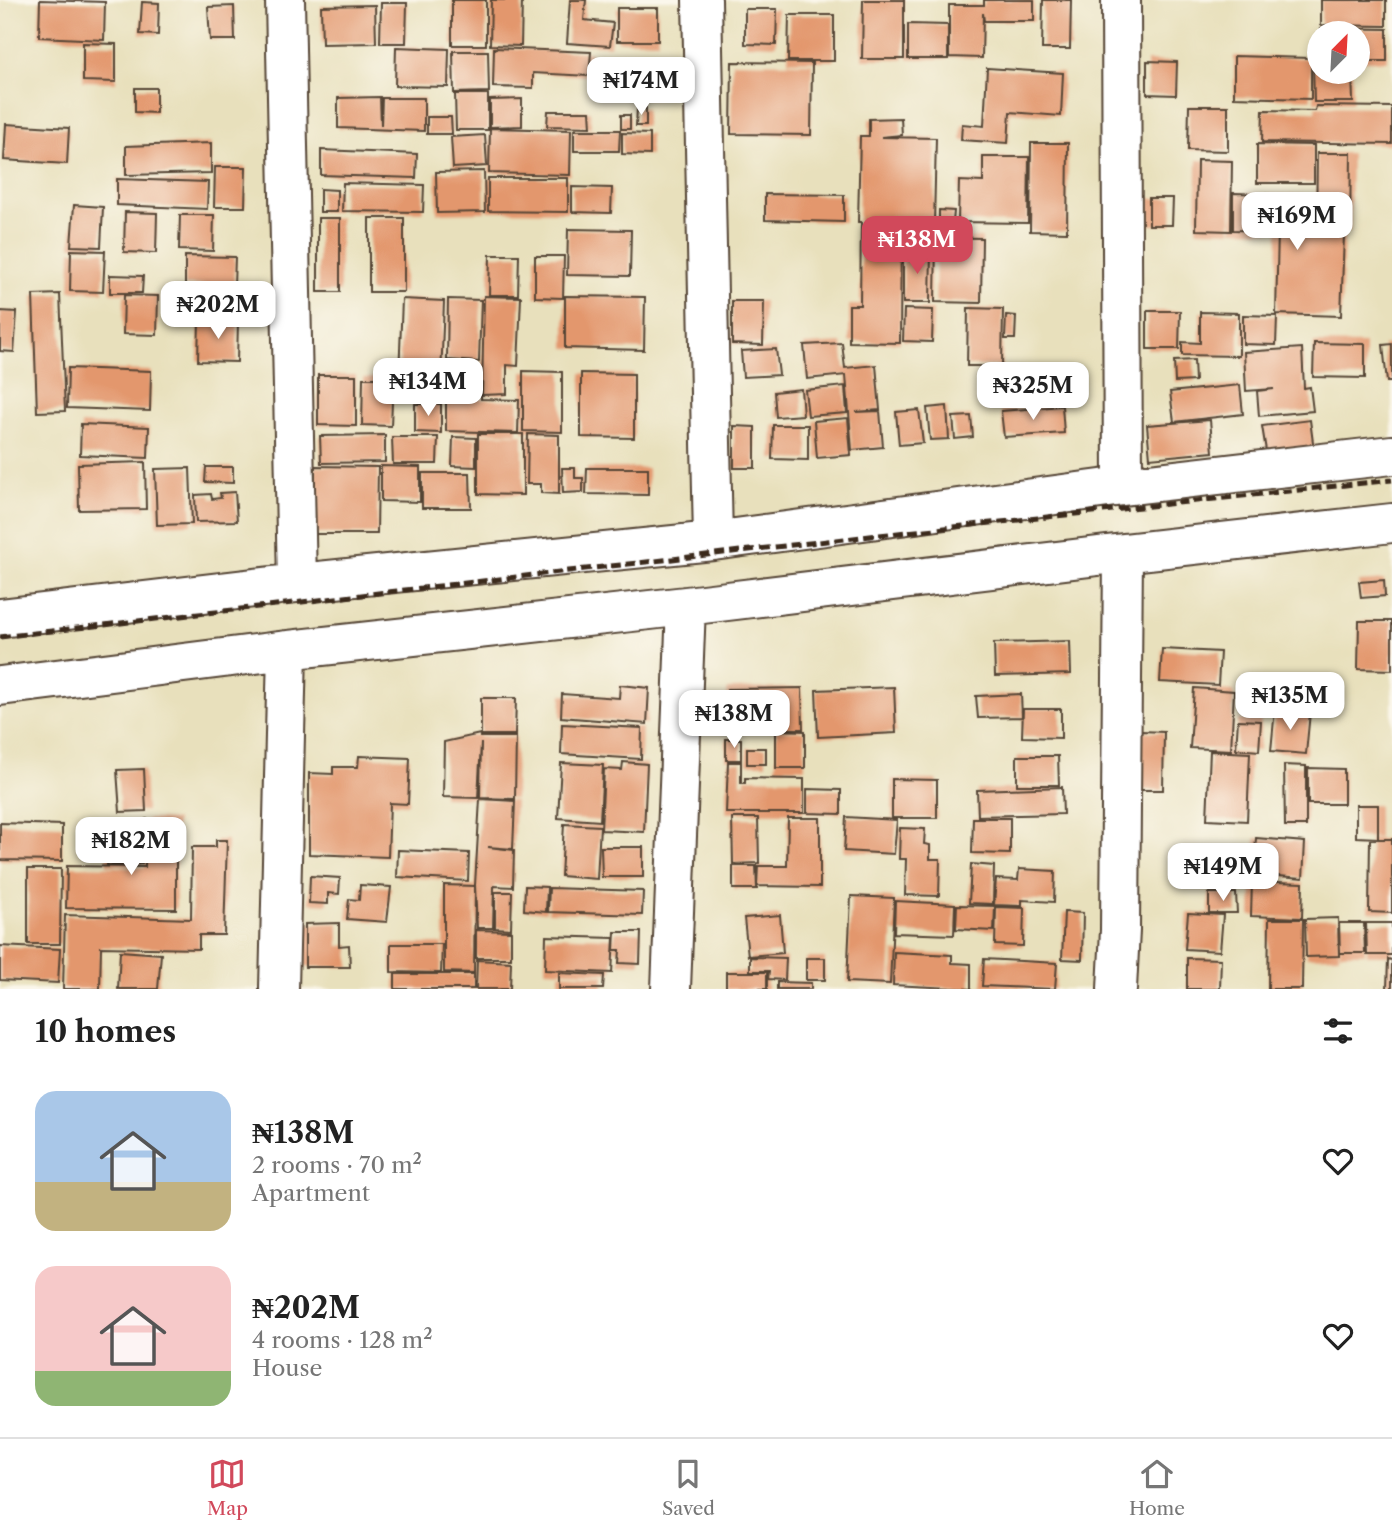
<!DOCTYPE html>
<html lang="en">
<head>
<meta charset="utf-8">
<style>
	:root { --surface:#fff; --page:#f2f2f2; --text:#222; --muted:#767676; --line:#e0e0e0; --accent:#d1495b }
	body { margin:0; font-family:"Libre Caslon Text",serif; background:var(--page); color:var(--text); height:100vh; display:flex; flex-direction:column; font-size:26px; white-space:nowrap }
	* { box-sizing:border-box; margin:0 }
	p { font-size:23px; color:var(--muted) }
	.icon { flex:none; width:38px; height:38px; fill:none; stroke:currentColor; stroke-width:2; stroke-linecap:round; stroke-linejoin:round }
	.map { position:relative; height:989px; overflow:hidden }
	.sheet { display:flex; flex-direction:column; background:var(--surface); flex:1 }
	.sheet>* { flex:none }
	.needle { width:46px; rotate:24deg }
	.tools { position:absolute; left:1307px; top:21px; display:grid; gap:14px }
	.tools a { display:grid; place-items:center; width:63px; height:63px; border-radius:50%; background:var(--surface); box-shadow:0 4px 10px #0003; font-size:35px }
	.price { position:absolute; translate:-50% -60px; padding:0 16px; border-radius:14px; background:#fff; color:#222; font-size:23px; line-height:46px; filter:drop-shadow(0 2px 4px #0008) }
	.price::after { content:''; position:absolute; left:50%; top:42px; width:21px; height:16px; margin-left:-10px; background:inherit; clip-path:polygon(0 0,100% 0,50% 100%) }
	.price.on { background:var(--accent); color:#fff }
	ul { padding:0; list-style:none }
	li { display:flex; align-items:center; gap:21px; height:175px; padding:0 35px }
	li span { display:grid; place-items:center; flex:none; width:196px; height:140px; border-radius:21px; color:#555 }
	li>.icon { margin-inline-start:auto }
	span .icon { width:84px; height:84px; fill:#fffc; stroke-width:1 }
	li b { font-size:30px }
	h2 { display:flex; justify-content:space-between; align-items:center; height:84px; padding:0 35px; font-size:30px }
	.tab-bar { display:flex; justify-content:space-around; align-items:center; height:98px; border-top:2px solid var(--line); background:var(--surface); font-size:19px; color:var(--muted) }
	.tab-bar a { display:grid; justify-items:center; gap:4px }
	.tab-bar .on { color:var(--accent) }
	.map>svg:first-child { display:block }
	.building { fill:#e3976d }
	.lines { fill:none; stroke-linecap:round; stroke-linejoin:round }
	.minor-casing { stroke:#554536; stroke-width:42 }
	.minor { stroke:#fff; stroke-width:38 }
	.rail { stroke:#3b2a1e; stroke-width:5; stroke-dasharray:10 5; stroke-linecap:butt }
</style>
</head>
<body>
<div class="map">
<svg width="1392" height="989" viewBox="0 0 1392 989">
	<rect width="100%" height="100%" fill="#fbf7ec"/>
	<filter id="ink" filterUnits="userSpaceOnUse"><feTurbulence type="fractalNoise" baseFrequency=".0143" numOctaves="2"/><feDisplacementMap in="SourceGraphic" scale="14" xChannelSelector="R" yChannelSelector="G"/><feConvolveMatrix kernelMatrix="1 2 1 2 8 2 1 2 1" color-interpolation-filters="sRGB"/></filter>
	<filter id="wash" filterUnits="userSpaceOnUse"><feTurbulence type="fractalNoise" baseFrequency=".00686" numOctaves="4" result="noise"/><feDisplacementMap in="SourceGraphic" scale="28" xChannelSelector="R" yChannelSelector="G"/><feGaussianBlur stdDeviation="1.57" result="paint"/><feColorMatrix in="noise" values="0 0 0 0 0 0 0 0 0 0 0 0 0 0 0 0 0 1.4 0 .05"/><feComposite in="paint" operator="in"/></filter>
	<g filter="url(#wash)">
		<rect width="100%" height="100%" fill="#e8e0bc"/>
		<g id="blocks">
			<path class="building" d="M 40,0 L 105,2 L 104,40 L 39,37 Z
				M 452,0 L 486,0 L 486,45 L 452,45 Z
				M 491,0 L 522,0 L 521,46 L 490,45 Z
				M 570,0 L 586,0 L 584,20 L 613,23 L 610,46 L 567,43 Z
				M 863,0 L 904,0 L 904,59 L 862,59 Z
				M 984,0 L 1034,0 L 1034,21 L 984,21 L 983,13 L 982,58 L 949,57 L 949,5 L 984,5 Z
				M 1043,0 L 1071,0 L 1070,49 L 1042,49 Z
				M 1321,0 L 1386,0 L 1386,26 L 1321,25 Z
				M 142,2 L 159,3 L 158,35 L 140,34 Z
				M 381,3 L 407,3 L 406,43 L 380,43 Z
				M 375,5 L 376,43 L 322,44 L 321,6 Z
				M 234,6 L 235,40 L 210,40 L 208,7 Z
				M 617,8 L 658,8 L 658,41 L 617,41 Z
				M 745,9 L 777,9 L 776,45 L 745,44 Z
				M 789,15 L 834,15 L 834,61 L 788,61 Z
				M 908,24 L 948,25 L 948,59 L 908,59 Z
				M 1321,28 L 1387,29 L 1387,61 L 1358,61 L 1358,33 L 1321,33 Z
				M 83,43 L 116,44 L 116,82 L 83,81 Z
				M 396,47 L 449,49 L 448,87 L 395,86 Z
				M 494,48 L 591,52 L 589,76 L 533,73 L 533,88 L 493,87 Z
				M 453,51 L 488,51 L 489,92 L 454,93 Z
				M 1234,56 L 1311,58 L 1311,99 L 1234,97 Z
				M 1147,61 L 1177,62 L 1176,95 L 1147,94 Z
				M 732,62 L 812,63 L 811,135 L 731,134 Z
				M 1313,63 L 1320,63 L 1320,72 L 1352,72 L 1353,102 L 1314,102 Z
				M 987,68 L 1063,73 L 1061,116 L 1010,112 L 1008,143 L 961,140 L 962,124 L 984,126 Z
				M 135,88 L 156,88 L 156,113 L 135,112 Z
				M 455,94 L 488,94 L 488,130 L 456,130 Z
				M 380,97 L 381,125 L 382,98 L 424,98 L 424,131 L 338,128 L 338,98 Z
				M 522,99 L 522,126 L 490,127 L 490,100 Z
				M 1189,106 L 1228,106 L 1228,151 L 1188,150 Z
				M 1316,106 L 1392,107 L 1392,144 L 1262,142 L 1263,110 L 1315,111 Z
				M 637,108 L 646,108 L 646,126 L 636,126 Z
				M 548,111 L 590,111 L 591,127 L 547,126 Z
				M 621,115 L 630,115 L 630,129 L 621,129 Z
				M 427,117 L 451,117 L 452,134 L 427,134 Z
				M 901,118 L 902,135 L 881,137 L 936,138 L 934,224 L 901,223 L 900,343 L 849,342 L 849,305 L 860,305 L 861,222 L 858,222 L 860,136 L 869,136 L 869,119 Z
				M 6,124 L 69,128 L 67,164 L 4,160 Z
				M 490,128 L 571,130 L 570,175 L 489,173 Z
				M 574,130 L 620,130 L 619,151 L 574,151 Z
				M 622,133 L 650,134 L 650,155 L 622,154 Z
				M 485,135 L 487,166 L 453,168 L 451,137 Z
				M 211,143 L 211,173 L 126,175 L 126,146 Z
				M 1031,143 L 1068,143 L 1067,232 L 1030,231 Z
				M 1257,144 L 1314,145 L 1314,183 L 1257,183 Z
				M 321,150 L 417,154 L 416,178 L 321,175 Z
				M 1317,153 L 1351,153 L 1350,231 L 1316,230 Z
				M 983,157 L 1029,157 L 1028,223 L 958,222 L 959,181 L 983,182 Z
				M 1197,160 L 1232,161 L 1231,231 L 1196,230 Z
				M 215,167 L 246,167 L 245,207 L 214,207 Z
				M 484,171 L 485,212 L 437,213 L 436,172 Z
				M 488,178 L 568,178 L 568,212 L 488,211 Z
				M 117,179 L 208,182 L 207,209 L 117,205 Z
				M 343,183 L 424,185 L 423,212 L 342,211 Z
				M 572,187 L 612,188 L 611,213 L 572,212 Z
				M 320,189 L 337,190 L 337,212 L 320,212 Z
				M 1233,193 L 1315,195 L 1314,231 L 1283,232 L 1344,234 L 1341,316 L 1276,314 L 1278,231 L 1233,230 Z
				M 765,194 L 844,195 L 844,222 L 765,220 Z
				M 1149,198 L 1173,198 L 1172,225 L 1149,225 Z
				M 74,205 L 103,207 L 101,247 L 71,246 Z
				M 939,210 L 954,211 L 953,222 L 939,222 Z
				M 125,212 L 157,213 L 156,253 L 124,252 Z
				M 180,215 L 214,215 L 213,251 L 179,250 Z
				M 318,218 L 340,218 L 340,292 L 318,292 Z
				M 369,218 L 404,218 L 404,292 L 369,292 Z
				M 568,229 L 631,230 L 630,276 L 567,275 Z
				M 936,237 L 982,238 L 981,303 L 935,302 Z
				M 903,249 L 931,250 L 930,303 L 903,303 Z
				M 71,250 L 105,251 L 103,292 L 70,291 Z
				M 490,255 L 519,255 L 518,295 L 489,295 Z
				M 185,256 L 235,257 L 234,286 L 185,285 Z
				M 535,256 L 564,256 L 563,298 L 535,297 Z
				M 110,275 L 143,276 L 142,293 L 110,293 Z
				M 60,294 L 65,411 L 37,412 L 33,295 Z
				M 124,295 L 158,296 L 157,335 L 123,334 Z
				M 484,296 L 521,297 L 518,366 L 507,365 L 507,394 L 482,395 Z
				M 565,296 L 645,297 L 644,350 L 565,348 Z
				M 402,299 L 444,301 L 441,378 L 399,376 Z
				M 448,299 L 481,300 L 479,362 L 447,360 Z
				M 732,301 L 764,301 L 763,345 L 732,344 Z
				M 968,308 L 1003,309 L 1002,366 L 967,366 Z
				M 904,309 L 933,310 L 932,342 L 903,341 Z
				M 0,311 L 17,312 L 14,352 L 0,351 Z
				M 1147,311 L 1180,311 L 1179,349 L 1147,349 Z
				M 1200,312 L 1239,313 L 1239,356 L 1182,355 L 1182,342 L 1200,343 Z
				M 1006,315 L 1016,316 L 1015,339 L 1005,339 Z
				M 1243,315 L 1277,316 L 1276,345 L 1243,344 Z
				M 199,320 L 238,321 L 237,362 L 198,361 Z
				M 842,343 L 845,368 L 876,365 L 880,410 L 856,412 L 880,411 L 883,447 L 852,450 L 846,375 L 807,379 L 804,345 Z
				M 1314,343 L 1365,344 L 1365,378 L 1313,377 Z
				M 1392,344 L 1392,382 L 1387,382 L 1383,345 Z
				M 1302,348 L 1304,388 L 1310,387 L 1313,411 L 1259,416 L 1257,391 L 1274,389 L 1246,391 L 1244,352 Z
				M 776,349 L 779,375 L 743,377 L 741,351 Z
				M 1194,360 L 1195,381 L 1175,382 L 1174,361 Z
				M 68,368 L 151,371 L 150,411 L 67,408 Z
				M 523,371 L 562,372 L 562,432 L 523,431 Z
				M 581,373 L 634,374 L 634,438 L 581,437 Z
				M 318,375 L 356,375 L 356,426 L 318,425 Z
				M 363,378 L 393,378 L 391,426 L 362,425 Z
				M 446,380 L 481,380 L 481,399 L 519,400 L 518,433 L 446,431 Z
				M 1240,385 L 1243,414 L 1174,422 L 1170,392 Z
				M 845,386 L 847,413 L 808,416 L 805,390 Z
				M 1051,387 L 1060,387 L 1062,403 L 1053,404 Z
				M 801,389 L 803,415 L 776,417 L 774,392 Z
				M 415,404 L 441,404 L 441,433 L 415,432 Z
				M 947,406 L 949,439 L 930,440 L 927,408 Z
				M 1062,406 L 1064,433 L 1004,437 L 1001,411 Z
				M 919,410 L 923,443 L 899,445 L 896,412 Z
				M 971,416 L 973,437 L 955,439 L 953,417 Z
				M 848,418 L 851,455 L 817,458 L 814,421 Z
				M 1210,420 L 1213,452 L 1150,458 L 1147,425 Z
				M 1310,420 L 1314,450 L 1267,457 L 1262,426 Z
				M 81,424 L 149,427 L 148,458 L 80,455 Z
				M 773,425 L 808,425 L 808,460 L 772,459 Z
				M 734,426 L 755,427 L 755,468 L 734,468 Z
				M 478,434 L 523,434 L 523,495 L 478,494 Z
				M 528,434 L 559,435 L 559,494 L 541,493 L 541,484 L 527,484 Z
				M 385,435 L 385,462 L 321,463 L 320,436 Z
				M 392,437 L 438,437 L 437,464 L 393,464 Z
				M 453,437 L 476,438 L 476,467 L 452,466 Z
				M 145,462 L 146,509 L 79,510 L 78,464 Z
				M 315,466 L 378,467 L 377,534 L 315,534 Z
				M 381,466 L 420,467 L 420,502 L 381,501 Z
				M 206,467 L 233,467 L 233,483 L 205,482 Z
				M 190,468 L 192,524 L 157,525 L 155,469 Z
				M 562,468 L 575,468 L 575,478 L 583,478 L 583,492 L 563,493 Z
				M 587,468 L 648,468 L 648,495 L 586,494 Z
				M 422,473 L 470,473 L 471,508 L 422,508 Z
				M 235,492 L 237,521 L 196,522 L 195,495 L 211,494 L 212,499 L 221,498 L 220,493 Z
				M 1384,580 L 1385,596 L 1361,598 L 1359,582 Z
				M 1359,621 L 1392,621 L 1392,670 L 1358,669 Z
				M 1070,641 L 1071,674 L 995,676 L 994,643 Z
				M 1162,649 L 1220,652 L 1218,685 L 1160,682 Z
				M 620,685 L 649,688 L 647,724 L 561,717 L 562,694 L 619,698 Z
				M 894,687 L 896,733 L 818,737 L 816,690 Z
				M 802,688 L 803,729 L 728,729 L 727,689 Z
				M 1194,688 L 1234,691 L 1231,750 L 1190,748 Z
				M 1021,694 L 1022,717 L 978,718 L 976,696 Z
				M 481,698 L 516,698 L 515,735 L 481,735 Z
				M 1023,709 L 1061,709 L 1061,738 L 1022,737 Z
				M 1275,709 L 1310,712 L 1306,754 L 1271,751 Z
				M 1238,720 L 1261,721 L 1259,751 L 1236,749 Z
				M 562,724 L 642,728 L 641,759 L 561,754 Z
				M 776,730 L 805,731 L 805,768 L 776,768 Z
				M 1141,731 L 1164,732 L 1163,790 L 1140,790 Z
				M 480,734 L 480,737 L 516,737 L 515,799 L 480,798 L 481,743 L 478,798 L 443,797 L 444,742 Z
				M 726,739 L 741,739 L 741,760 L 726,760 Z
				M 747,748 L 766,748 L 766,764 L 747,764 Z
				M 1210,751 L 1250,753 L 1247,821 L 1207,819 Z
				M 359,756 L 410,758 L 408,804 L 390,803 L 388,857 L 309,854 L 309,773 L 333,774 L 333,767 L 358,767 Z
				M 1017,756 L 1058,756 L 1059,785 L 1017,785 Z
				M 623,762 L 647,764 L 644,832 L 601,830 L 604,769 L 622,770 Z
				M 728,762 L 741,762 L 741,783 L 745,783 L 745,778 L 804,779 L 804,813 L 726,813 Z
				M 561,763 L 603,765 L 600,821 L 558,818 Z
				M 1284,765 L 1306,766 L 1306,826 L 1285,826 Z
				M 1308,768 L 1344,769 L 1344,804 L 1308,804 Z
				M 144,769 L 146,811 L 120,812 L 117,770 Z
				M 892,779 L 937,780 L 937,818 L 892,818 Z
				M 1062,787 L 1063,814 L 978,816 L 977,790 Z
				M 807,789 L 841,790 L 841,814 L 807,813 Z
				M 480,799 L 515,801 L 513,849 L 488,847 L 514,850 L 513,887 L 494,886 L 493,928 L 477,928 L 475,885 Z
				M 1356,805 L 1378,805 L 1378,838 L 1356,837 Z
				M 846,817 L 897,820 L 894,854 L 844,851 Z
				M 732,818 L 758,818 L 759,863 L 733,864 Z
				M 788,818 L 820,818 L 820,887 L 757,886 L 758,866 L 787,866 Z
				M 973,818 L 1010,818 L 1010,854 L 972,853 Z
				M 146,819 L 176,820 L 176,909 L 66,908 L 67,866 L 145,867 Z
				M 0,823 L 62,825 L 62,861 L 0,860 Z
				M 564,824 L 600,826 L 597,879 L 561,876 Z
				M 900,828 L 925,829 L 924,844 L 930,845 L 930,859 L 940,859 L 939,896 L 905,895 L 906,859 L 899,859 Z
				M 1256,838 L 1305,842 L 1303,878 L 1253,874 Z
				M 1370,839 L 1392,839 L 1392,913 L 1369,912 Z
				M 216,840 L 227,840 L 224,935 L 199,935 L 199,949 L 101,947 L 100,989 L 63,989 L 65,915 L 191,919 L 192,847 L 216,847 Z
				M 141,847 L 142,864 L 107,865 L 107,848 Z
				M 601,847 L 643,847 L 643,877 L 602,877 Z
				M 398,850 L 469,853 L 468,881 L 397,877 Z
				M 971,864 L 994,866 L 993,904 L 969,903 Z
				M 733,866 L 756,866 L 757,889 L 733,889 Z
				M 28,869 L 61,869 L 60,944 L 28,944 Z
				M 1019,869 L 1055,871 L 1054,902 L 1022,900 L 1022,906 L 994,905 L 996,879 L 1018,880 Z
				M 310,876 L 340,878 L 339,894 L 328,893 L 328,904 L 309,903 Z
				M 1252,881 L 1303,883 L 1302,918 L 1251,916 Z
				M 360,885 L 391,887 L 387,922 L 347,919 L 349,899 L 359,900 Z
				M 444,885 L 475,886 L 474,973 L 444,972 Z
				M 525,886 L 547,887 L 546,912 L 524,910 Z
				M 549,888 L 643,891 L 642,915 L 548,912 Z
				M 495,892 L 512,892 L 511,929 L 495,928 Z
				M 1209,893 L 1236,893 L 1237,913 L 1209,913 Z
				M 851,896 L 894,898 L 890,984 L 847,982 Z
				M 895,901 L 955,904 L 954,935 L 894,933 Z
				M 957,905 L 995,906 L 994,931 L 956,929 Z
				M 996,907 L 1024,908 L 1023,946 L 995,945 Z
				M 1064,912 L 1083,913 L 1082,960 L 1062,959 Z
				M 1188,913 L 1223,915 L 1220,951 L 1185,949 Z
				M 780,915 L 783,953 L 748,956 L 744,918 Z
				M 1338,918 L 1339,956 L 1306,957 L 1305,919 Z
				M 1269,919 L 1303,919 L 1302,989 L 1268,989 Z
				M 339,923 L 339,946 L 349,945 L 350,967 L 305,967 L 305,924 Z
				M 1339,923 L 1364,923 L 1365,953 L 1340,953 Z
				M 1366,923 L 1392,923 L 1392,955 L 1367,955 Z
				M 476,930 L 511,931 L 511,958 L 476,958 Z
				M 615,932 L 641,932 L 640,964 L 619,963 L 620,950 L 614,950 Z
				M 546,936 L 614,938 L 612,973 L 545,970 Z
				M 391,944 L 442,944 L 441,973 L 391,972 Z
				M 0,946 L 60,949 L 58,983 L 0,980 Z
				M 120,951 L 161,954 L 158,989 L 118,989 Z
				M 894,952 L 952,955 L 952,963 L 971,964 L 971,989 L 893,985 Z
				M 750,957 L 786,958 L 785,980 L 768,979 L 769,971 L 750,971 Z
				M 806,958 L 825,958 L 825,980 L 806,980 Z
				M 1187,958 L 1221,959 L 1220,989 L 1187,989 Z
				M 984,959 L 1057,963 L 1055,989 L 982,986 Z
				M 1388,959 L 1392,960 L 1392,989 L 1387,989 Z
				M 477,960 L 511,962 L 510,989 L 476,989 Z
				M 726,972 L 767,972 L 767,989 L 726,989 Z
				M 559,973 L 604,975 L 603,989 L 559,989 Z
				M 395,974 L 474,974 L 474,989 L 395,989 Z
				M 777,982 L 811,983 L 811,989 L 777,989 Z"/>
		</g>
	</g>
	<g filter="url(#ink)">
		<use href="#blocks" fill-opacity="0" stroke="#554536" stroke-width="2"/>
		<g class="lines">
			<defs>
				<path id="minor" d="M 285,0 L 297,583
					M 702,0 L 713,541
					M 1121,0 L 1123,486
					M 0,618 L 297,583 L 713,541 L 1123,486 L 1392,455
					M 0,686 L 287,650 L 686,606 L 1123,553 L 1392,523
					M 279,989 L 287,650
					M 671,989 L 686,606
					M 1117,989 L 1120,930 L 1123,553"/>
			</defs>
			<use href="#minor" class="minor-casing"/>
			<use href="#minor" class="minor"/>
			<path class="rail" d="M 0,637 L 870,536 L 1392,480"/>
		</g>
	</g>
</svg>
<div class="tools">
<a><svg class="needle" viewBox="-14 -14 28 28"><path d="M0-13l5 13h-10z" fill="#e53935"/><path d="M0 13l5-13h-10z" fill="#767676"/></svg></a>
</div>
<b class="price" style="left:641px;top:117px">₦174M</b>
<b class="price" style="left:1297px;top:252px">₦169M</b>
<b class="price on" style="left:917px;top:276px">₦138M</b>
<b class="price" style="left:218px;top:341px">₦202M</b>
<b class="price" style="left:428px;top:418px">₦134M</b>
<b class="price" style="left:1033px;top:422px">₦325M</b>
<b class="price" style="left:1290px;top:732px">₦135M</b>
<b class="price" style="left:734px;top:750px">₦138M</b>
<b class="price" style="left:131px;top:877px">₦182M</b>
<b class="price" style="left:1223px;top:903px">₦149M</b>
</div>
<section class="sheet">
<h2>10 homes<svg class="icon" aria-label="filters" viewBox="0 0 24 24"><path d="M4 7h16M4 17h16"/><circle cx="9" cy="7" r="2"/><circle cx="15" cy="17" r="2"/></svg></h2>
<ul>
<li><span style="background:linear-gradient(#a9c7e8 65%,#c2b280 0)"><svg class="icon" aria-label="home" viewBox="0 0 24 24"><path d="M3 11l9-7 9 7M6 9v11h12V9"/></svg></span><div><b>₦138M</b><p>2 rooms · 70 m²</p><p>Apartment</p></div><svg class="icon" aria-label="heart" viewBox="0 0 24 24"><path d="M12 20l-8-8c-3-5 5-10 8-4 3-6 11-1 8 4z"/></svg></li>
<li><span style="background:linear-gradient(#f6c9c9 75%,#8fb573 0)"><svg class="icon" aria-label="home" viewBox="0 0 24 24"><path d="M3 11l9-7 9 7M6 9v11h12V9"/></svg></span><div><b>₦202M</b><p>4 rooms · 128 m²</p><p>House</p></div><svg class="icon" aria-label="heart" viewBox="0 0 24 24"><path d="M12 20l-8-8c-3-5 5-10 8-4 3-6 11-1 8 4z"/></svg></li>
</ul>
</section>
<nav class="tab-bar">
<a class="on"><svg class="icon" aria-label="map" viewBox="0 0 24 24"><path d="M3 6l6-2 6 2 6-2v14l-6 2-6-2-6 2zM9 4v14M15 6v14"/></svg>Map</a>
<a><svg class="icon" aria-label="saved" viewBox="0 0 24 24"><path d="M7 4h10v16l-5-4-5 4z"/></svg>Saved</a>
<a><svg class="icon" aria-label="home" viewBox="0 0 24 24"><path d="M3 11l9-7 9 7M6 9v11h12V9"/></svg>Home</a>
</nav>
</body>
</html>
